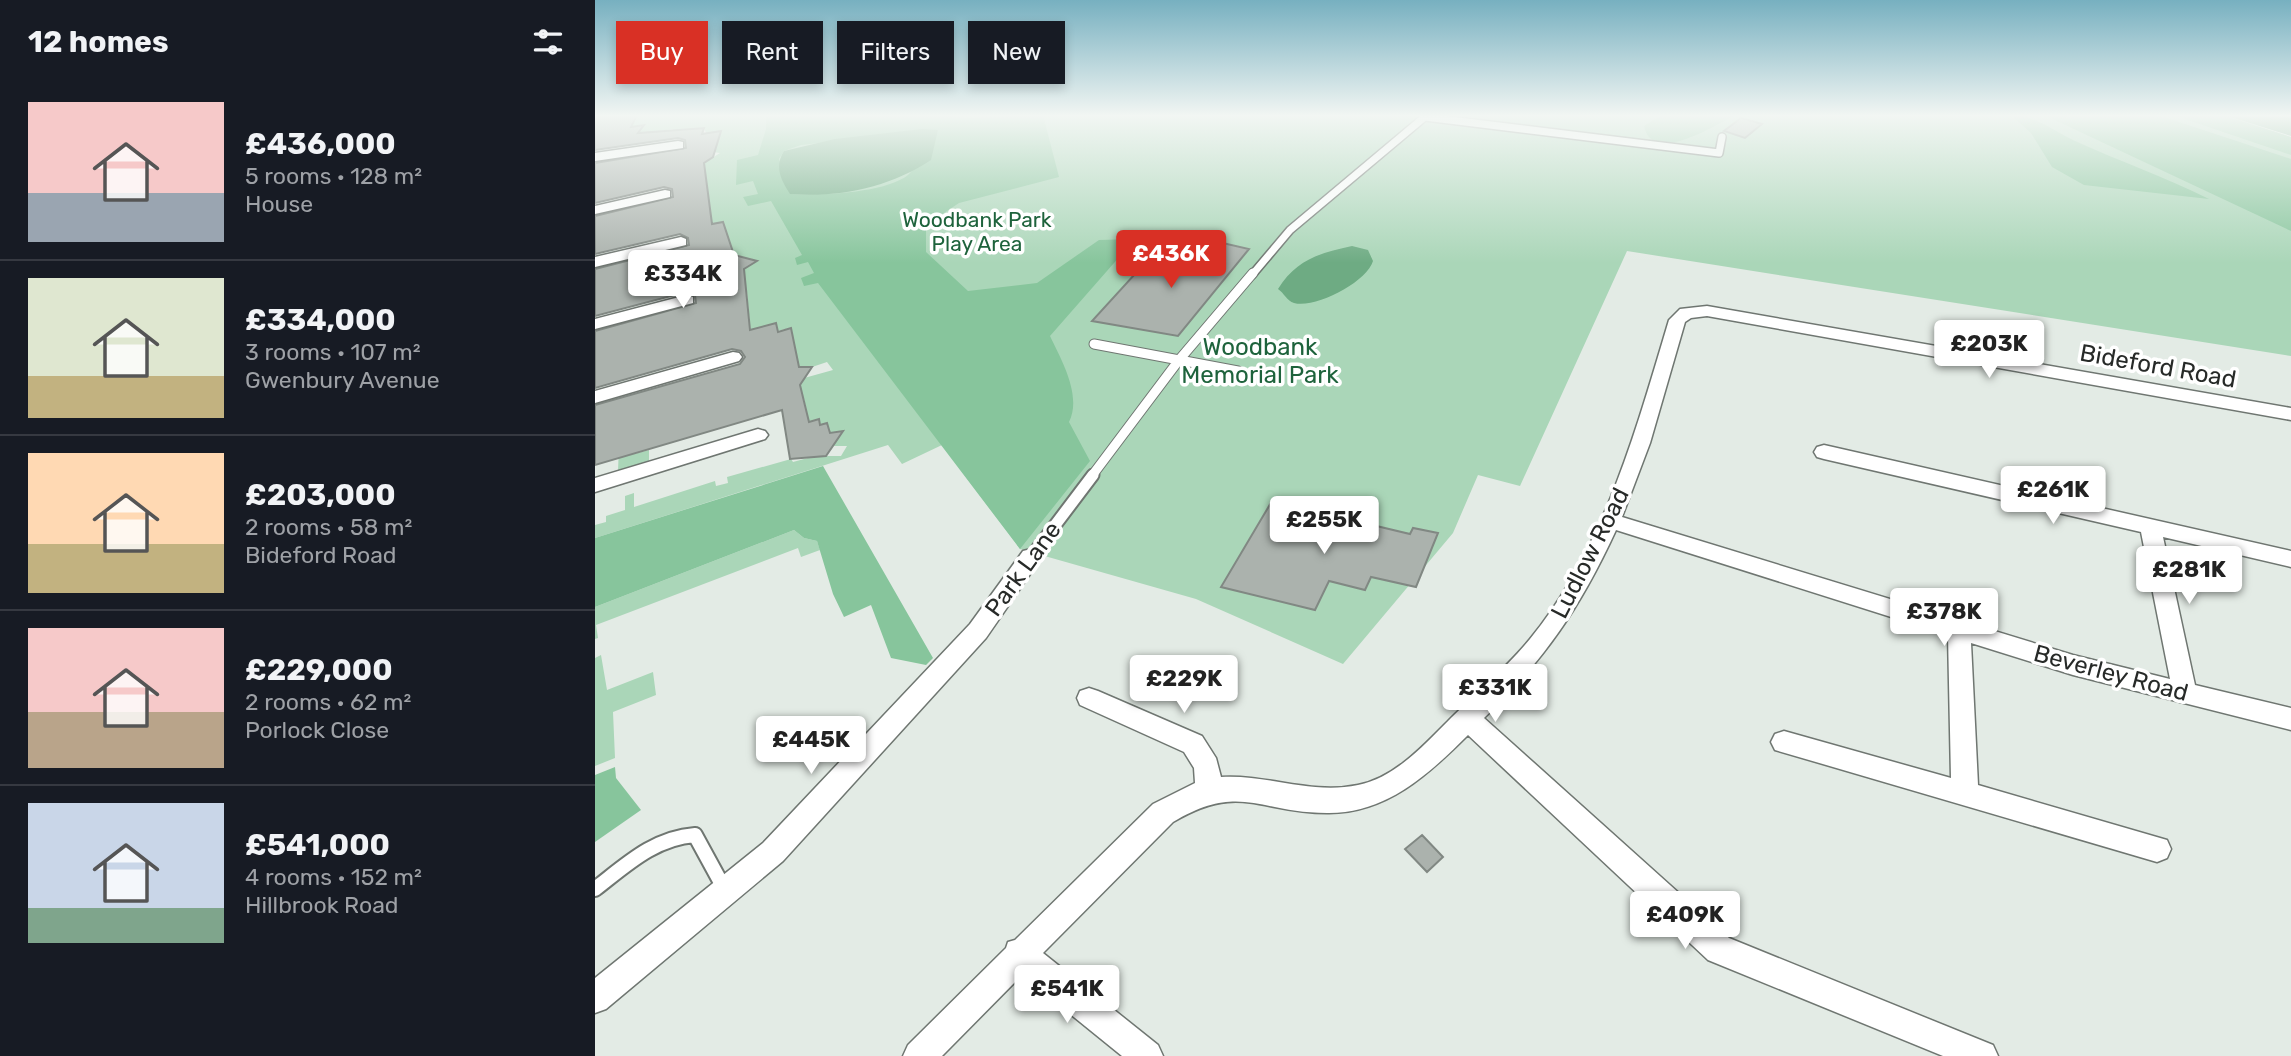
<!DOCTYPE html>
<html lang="en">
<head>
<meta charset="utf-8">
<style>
	:root { --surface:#171b24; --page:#242831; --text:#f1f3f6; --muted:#9ea1a6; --line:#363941; --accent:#d93025 }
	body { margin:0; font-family:Rubik,sans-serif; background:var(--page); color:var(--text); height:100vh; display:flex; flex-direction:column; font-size:26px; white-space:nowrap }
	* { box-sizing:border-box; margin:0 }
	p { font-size:23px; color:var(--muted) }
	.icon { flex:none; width:38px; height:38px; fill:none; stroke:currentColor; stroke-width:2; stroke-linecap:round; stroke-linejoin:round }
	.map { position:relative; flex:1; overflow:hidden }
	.sheet { display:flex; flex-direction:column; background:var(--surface); width:595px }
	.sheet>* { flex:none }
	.banner { position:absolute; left:21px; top:21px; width:665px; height:63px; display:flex; gap:14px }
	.price { position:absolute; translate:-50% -60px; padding:0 16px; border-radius:7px; background:#fff; color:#222; font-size:23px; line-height:46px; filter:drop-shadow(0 2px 4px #0008) }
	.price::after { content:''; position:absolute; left:50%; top:42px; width:21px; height:16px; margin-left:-10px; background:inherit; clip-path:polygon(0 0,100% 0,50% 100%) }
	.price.selected { background:var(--accent); color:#fff }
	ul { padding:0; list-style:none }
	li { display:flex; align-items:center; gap:21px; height:175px; padding:0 28px }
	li+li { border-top:2px solid var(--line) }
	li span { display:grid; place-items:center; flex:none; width:196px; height:140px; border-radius:0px; color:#555 }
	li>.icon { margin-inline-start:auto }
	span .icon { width:84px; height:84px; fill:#fffc; stroke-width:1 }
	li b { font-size:30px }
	h2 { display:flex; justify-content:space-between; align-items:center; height:84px; padding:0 28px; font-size:30px }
	.pill { padding:0 24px; border-radius:0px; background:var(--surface); box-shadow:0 4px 10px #0003; font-size:24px; line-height:63px }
	.pill.selected { background:var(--accent); color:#fff }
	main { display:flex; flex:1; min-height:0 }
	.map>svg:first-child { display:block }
	.green { fill:#aad6b8 }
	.forest { fill:#87c59c; fill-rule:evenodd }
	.water { fill:#6eab83 }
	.building { fill:#abb2ad; stroke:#818883; stroke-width:2 }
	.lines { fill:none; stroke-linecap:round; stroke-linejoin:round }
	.lane-far3-casing { stroke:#6f7671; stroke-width:10 }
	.lane-far2-casing { stroke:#6f7671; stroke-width:11 }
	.lane-far1-casing { stroke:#6f7671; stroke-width:15 }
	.lane-casing { stroke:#6f7671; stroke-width:18 }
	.street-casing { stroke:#6f7671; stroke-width:3 }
	.lane-far3 { stroke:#fff; stroke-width:7 }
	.lane-far2 { stroke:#fff; stroke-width:9 }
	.lane-far1 { stroke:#fff; stroke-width:11 }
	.lane { stroke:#fff; stroke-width:14 }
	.street { fill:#fff; fill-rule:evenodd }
	.labels { text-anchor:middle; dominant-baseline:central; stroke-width:7; stroke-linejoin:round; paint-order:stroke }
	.far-park-label { font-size:21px; fill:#1e633c; stroke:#fff }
	.park-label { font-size:24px; fill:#1e633c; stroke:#fff }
	.street-label { font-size:24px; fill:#272a28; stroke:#fff }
</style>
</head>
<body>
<main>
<section class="sheet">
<h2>12 homes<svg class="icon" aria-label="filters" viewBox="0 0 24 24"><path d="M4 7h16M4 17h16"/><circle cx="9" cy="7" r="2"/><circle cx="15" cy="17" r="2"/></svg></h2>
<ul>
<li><span style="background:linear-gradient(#f6c9c9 65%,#9aa5b1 0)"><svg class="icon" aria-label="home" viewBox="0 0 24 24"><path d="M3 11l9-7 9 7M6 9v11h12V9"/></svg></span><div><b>£436,000</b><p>5 rooms · 128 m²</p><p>House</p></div></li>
<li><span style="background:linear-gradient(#dfe7d0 70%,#c2b280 0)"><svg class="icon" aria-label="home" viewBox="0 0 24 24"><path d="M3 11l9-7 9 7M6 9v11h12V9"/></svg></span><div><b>£334,000</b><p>3 rooms · 107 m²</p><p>Gwenbury Avenue</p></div></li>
<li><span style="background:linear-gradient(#ffd9b3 65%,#c2b280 0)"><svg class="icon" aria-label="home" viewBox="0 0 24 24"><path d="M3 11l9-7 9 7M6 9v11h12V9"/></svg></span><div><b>£203,000</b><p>2 rooms · 58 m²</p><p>Bideford Road</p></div></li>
<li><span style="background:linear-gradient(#f6c9c9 60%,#b9a48a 0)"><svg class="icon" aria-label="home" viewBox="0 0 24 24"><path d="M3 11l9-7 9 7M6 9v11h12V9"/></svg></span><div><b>£229,000</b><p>2 rooms · 62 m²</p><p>Porlock Close</p></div></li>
<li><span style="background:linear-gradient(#c9d6e8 75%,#7fa58c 0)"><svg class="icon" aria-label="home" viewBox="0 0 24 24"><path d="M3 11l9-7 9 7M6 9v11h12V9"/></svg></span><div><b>£541,000</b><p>4 rooms · 152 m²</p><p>Hillbrook Road</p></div></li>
</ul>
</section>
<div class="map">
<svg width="1696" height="1056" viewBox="0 0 1696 1056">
	<rect width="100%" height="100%" fill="#e3ebe5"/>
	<path class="green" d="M 45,115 L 1628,115 L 1696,137 L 1696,356 L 1032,251 L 925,486 L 883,475 L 858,533 L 748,664 L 601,599 L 425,549 L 347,445 L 307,464 L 293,445 L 0,538 L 0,525 L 11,522 L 11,516 L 30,510 L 30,496 L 39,493 L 39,507 L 120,481 L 121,486 L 133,483 L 132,477 L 196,459 L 198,462 L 220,456 L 246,456 L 252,446 L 238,446 L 247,431 L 228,434 L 234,430 L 232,423 L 225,425 L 224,419 L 214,422 L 209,399 L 179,413 L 176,407 L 38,450 L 39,454 L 54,450 L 54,461 L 23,471 L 24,446 L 145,396 L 238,370 L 232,362 L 217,367 L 183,367 L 187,351 L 200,347 L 195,328 L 156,337 L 152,292 L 138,282 L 150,278 L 150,273 L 137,277 L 128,222 L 109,226 L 71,211 L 109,176 L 0,172 L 90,155 L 117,158 L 125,153 L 111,151 L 121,149 L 126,132 L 111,133 L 109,128 L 77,132 L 78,129 L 45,134 L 14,120 Z
		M 199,530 L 209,538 L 222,541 L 225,550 L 206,557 L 203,548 L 1,625 L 3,638 L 0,639 L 0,607 Z
		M 6,655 L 12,690 L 58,672 L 61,695 L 18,712 L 20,758 L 0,766 L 0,658 Z"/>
	<path class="forest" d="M 171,115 L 353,115 L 370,118 L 448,115 L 464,177 L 364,203 L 331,225 L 331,252 L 373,291 L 442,283 L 504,240 L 540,239 L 455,336 C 467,361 487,396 474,422 L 495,461 L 425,549 L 223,283 L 209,286 L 206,278 L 219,273 L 213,262 L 202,265 L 200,258 L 207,255 L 176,201 L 153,206 L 148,197 L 163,194 L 158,181 L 141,185 L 142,160 L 163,155 L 171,129 ZM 343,130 C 339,144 324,165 313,175 C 291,193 223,196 196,194 L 184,159 L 189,151 L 206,145 Z
		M 1066,115 L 1141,115 C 1120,125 1057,166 1049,126 Z
		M 1416,115 C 1440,115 1459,131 1480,141 C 1524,161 1570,177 1614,199 L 1489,185 L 1457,167 L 1436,133 Z
		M 1449,115 L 1563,115 L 1696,159 L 1696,231 Z
		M 1578,115 L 1628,115 L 1696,137 L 1696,155 Z
		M 228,466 L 338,658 L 331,665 L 296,658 L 276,605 L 249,617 L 238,594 L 222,541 L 209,538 L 199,530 L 0,607 L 0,538 Z
		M 20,767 L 21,778 L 46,810 L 0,842 L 0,775 Z"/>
	<path class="water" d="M 1629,115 L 1696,115 L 1696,136 Z
		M 327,129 L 343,130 L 336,160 C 295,187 245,198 195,194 C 186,180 179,167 189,151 L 240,139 Z
		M 757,246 L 773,250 L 778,261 C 772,282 720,309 699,303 C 692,301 689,293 683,289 C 701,260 724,253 757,246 Z"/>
	<path class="building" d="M 0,115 L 42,115 L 36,127 L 49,125 L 43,133 L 109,128 L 107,134 L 126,131 L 118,157 L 109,163 L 117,224 L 128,222 L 139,255 L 162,261 L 149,269 L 155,330 L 181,323 L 183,332 L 196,328 L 204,367 L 217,367 L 205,385 L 214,422 L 224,419 L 225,425 L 232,423 L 235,433 L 248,431 L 231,456 L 195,459 L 187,410 L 0,465 L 0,405 L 145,364 L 150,357 L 146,351 L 137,349 L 0,388 L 0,331 L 101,303 L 100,295 L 91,292 L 0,316 L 0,269 L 94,245 L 93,238 L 85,234 L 0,254 L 0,216 L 78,197 L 77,189 L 69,187 L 0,203 L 0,163 L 91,148 L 90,140 L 83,138 L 0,150 Z
		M 1146,118 L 1167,124 L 1150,138 L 1129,131 Z
		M 619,241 L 654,249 L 583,336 L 497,321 L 561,251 L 604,258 Z
		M 677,501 L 815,534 L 818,528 L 843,533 L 821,587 L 776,577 L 770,590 L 734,581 L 720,610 L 626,587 Z
		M 827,835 L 848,857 L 832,872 L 810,849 Z"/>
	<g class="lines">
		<defs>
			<path id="lane-far3" d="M 830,117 L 1124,153 L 1127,137
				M 657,275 L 695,230 L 832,115"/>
			<path id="lane-far2" d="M 499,344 L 643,371
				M 496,477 L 584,360 L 658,273"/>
			<path id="lane-far1" d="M 436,557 L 498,475"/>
			<path id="lane" d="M 0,889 C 31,865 59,838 100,835 L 130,890"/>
			<path id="street" d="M 83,141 L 88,142 L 88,148 L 0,161 L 0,153 Z
				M 70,190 L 75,191 L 75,197 L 0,214 L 0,206 Z
				M 86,237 L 91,239 L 91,245 L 0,267 L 0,257 Z
				M 92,295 L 98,297 L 98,303 L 0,329 L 0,319 Z
				M 1112,306 L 1696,408 L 1696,420 L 1112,316 L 1096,318 L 1090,322 L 1055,443 L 1027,517 L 1478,655 L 1575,679 L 1546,532 L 1229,459 L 1222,457 L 1219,452 L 1222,447 L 1229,445 L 1696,551 L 1696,567 L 1568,537 L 1600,685 L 1696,708 L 1696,730 L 1478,675 L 1376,643 L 1383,785 L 1572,840 L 1576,849 L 1572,858 L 1562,862 L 1180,750 L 1176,742 L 1180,734 L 1189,731 L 1356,778 L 1353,635 L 1021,530 C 985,608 950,659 889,718 L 1134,938 L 1398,1045 L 1403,1056 L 1348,1056 L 1113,960 L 873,735 C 834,774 791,814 732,813 C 665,813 645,782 578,822 L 448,953 L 563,1045 L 568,1056 L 527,1056 L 427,975 L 347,1056 L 308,1056 L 313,1045 L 411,948 L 413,942 L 420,940 L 558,804 L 600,783 L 599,768 L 589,752 L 485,705 L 482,698 L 485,691 L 494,688 L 503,691 L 607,736 L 621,758 L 626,777 C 672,774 716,795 763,785 C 800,778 830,744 856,718 C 883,692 911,668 935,639 C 1009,549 1041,430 1074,320 L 1085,309 Z
				M 138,352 L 144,353 L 147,357 L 144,361 L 0,403 L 0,391 Z
				M 163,429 L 170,431 L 173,435 L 170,439 L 0,492 L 0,478 Z
				M 436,549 L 444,551 L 447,557 L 391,638 L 188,861 L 11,1009 L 0,1013 L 0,978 L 168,843 L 375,624 L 428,551 Z"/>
		</defs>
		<use href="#lane-far3" class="lane-far3-casing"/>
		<use href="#lane-far2" class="lane-far2-casing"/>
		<use href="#lane-far1" class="lane-far1-casing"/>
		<use href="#lane" class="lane-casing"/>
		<use href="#street" class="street-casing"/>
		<use href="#lane-far3" class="lane-far3"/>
		<use href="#lane-far2" class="lane-far2"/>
		<use href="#lane-far1" class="lane-far1"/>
		<use href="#lane" class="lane"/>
		<use href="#street" class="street"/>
	</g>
	<linearGradient id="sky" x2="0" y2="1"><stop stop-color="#77b0c0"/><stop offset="0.44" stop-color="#f2f6f3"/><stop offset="1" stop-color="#f2f6f3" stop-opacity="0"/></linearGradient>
	<rect width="1696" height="263" fill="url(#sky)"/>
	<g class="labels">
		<g class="far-park-label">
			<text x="382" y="219">Woodbank Park<tspan x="382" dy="24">Play Area</tspan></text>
		</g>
		<g class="park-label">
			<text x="665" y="347">Woodbank<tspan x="665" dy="28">Memorial Park</tspan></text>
		</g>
		<g class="street-label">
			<text transform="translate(1563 366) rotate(10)">Bideford Road</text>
			<text transform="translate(995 553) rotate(-63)">Ludlow Road</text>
			<text transform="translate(428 569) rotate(-54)">Park Lane</text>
			<text transform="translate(1516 673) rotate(15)">Beverley Road</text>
		</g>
	</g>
</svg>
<b class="price selected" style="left:576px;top:290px">£436K</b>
<b class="price" style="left:88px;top:310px">£334K</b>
<b class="price" style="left:1394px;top:380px">£203K</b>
<b class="price" style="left:1458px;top:526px">£261K</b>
<b class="price" style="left:729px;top:556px">£255K</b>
<b class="price" style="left:1594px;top:606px">£281K</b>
<b class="price" style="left:1349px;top:648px">£378K</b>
<b class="price" style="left:589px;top:715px">£229K</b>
<b class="price" style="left:900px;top:724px">£331K</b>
<b class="price" style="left:216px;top:776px">£445K</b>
<b class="price" style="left:1090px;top:951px">£409K</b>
<b class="price" style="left:472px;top:1025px">£541K</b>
<div class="banner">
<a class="pill selected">Buy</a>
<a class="pill">Rent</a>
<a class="pill">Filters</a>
<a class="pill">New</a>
</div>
</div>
</main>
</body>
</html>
